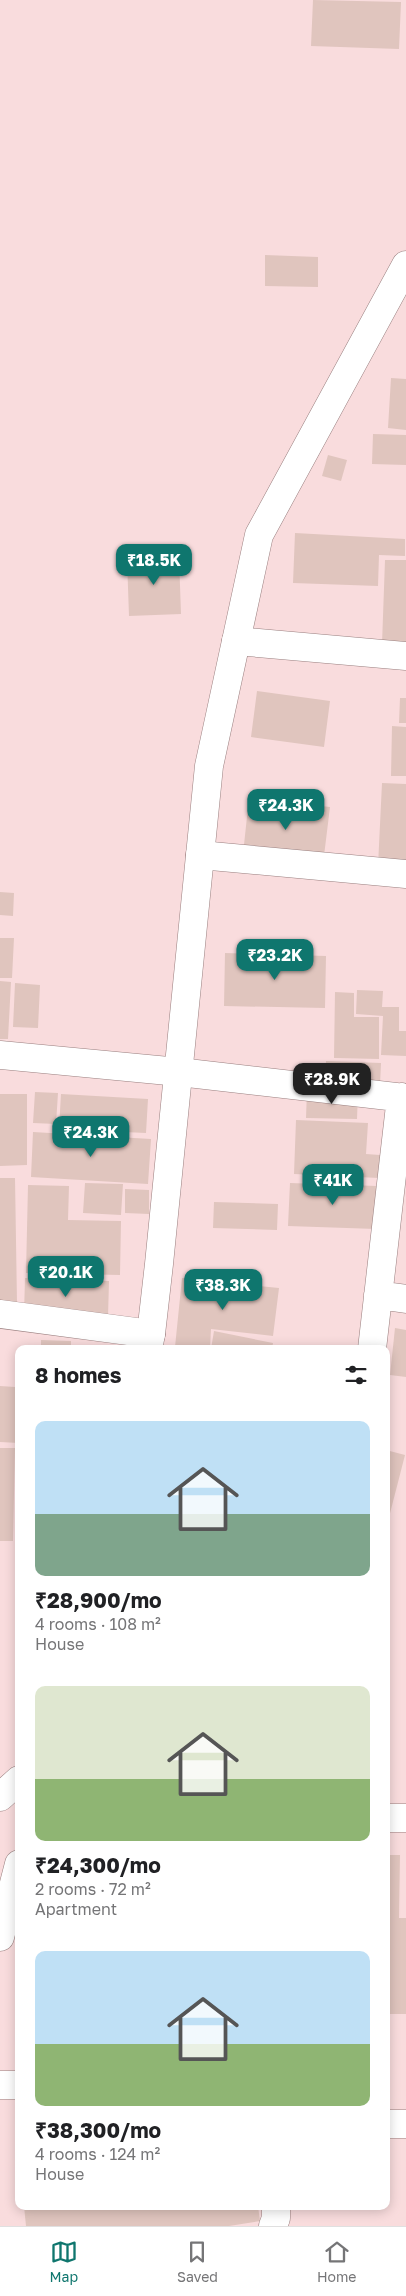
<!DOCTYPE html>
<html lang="en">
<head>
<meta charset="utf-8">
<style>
	:root { --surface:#fff; --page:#f6f6f6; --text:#202124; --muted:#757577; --line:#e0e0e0; --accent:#0f766e }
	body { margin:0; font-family:"Golos Text",sans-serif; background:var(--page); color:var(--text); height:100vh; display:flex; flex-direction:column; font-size:19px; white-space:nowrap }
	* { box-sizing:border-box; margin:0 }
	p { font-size:16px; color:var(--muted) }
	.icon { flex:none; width:28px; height:28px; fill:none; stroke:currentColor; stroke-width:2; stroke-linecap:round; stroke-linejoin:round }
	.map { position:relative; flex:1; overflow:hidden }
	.sheet { position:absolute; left:15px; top:1345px; width:375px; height:865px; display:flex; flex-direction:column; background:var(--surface); border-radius:10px; box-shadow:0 2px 12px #0003 }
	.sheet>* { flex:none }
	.price { position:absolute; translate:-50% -42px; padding:0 11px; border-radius:10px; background:var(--accent); color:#fff; font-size:16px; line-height:32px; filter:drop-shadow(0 1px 2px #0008) }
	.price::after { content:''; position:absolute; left:50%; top:30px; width:15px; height:11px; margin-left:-8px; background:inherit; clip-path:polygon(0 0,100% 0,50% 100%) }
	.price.selected { background:#222; color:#fff }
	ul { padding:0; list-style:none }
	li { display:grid; align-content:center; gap:10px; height:265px; padding:0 20px }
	li span { display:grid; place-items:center; height:155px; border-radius:10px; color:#555 }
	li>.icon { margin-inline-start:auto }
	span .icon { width:90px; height:90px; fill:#fffc; stroke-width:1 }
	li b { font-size:21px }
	h2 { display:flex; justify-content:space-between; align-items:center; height:60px; padding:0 20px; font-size:21px }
	.tabs { display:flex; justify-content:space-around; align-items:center; height:70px; border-top:1px solid var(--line); background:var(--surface); font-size:14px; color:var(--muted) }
	.tabs a { display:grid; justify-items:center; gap:2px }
	.tabs .selected { color:var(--accent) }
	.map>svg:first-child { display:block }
	.building { fill:#e0c5be }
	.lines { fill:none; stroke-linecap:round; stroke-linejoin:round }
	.minor-casing { stroke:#997f7f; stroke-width:29 }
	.tertiary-casing { stroke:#997f7f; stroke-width:29 }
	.minor { stroke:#fff; stroke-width:28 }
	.tertiary { stroke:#fff; stroke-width:28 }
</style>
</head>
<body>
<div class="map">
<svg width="406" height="2226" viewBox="0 0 406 2226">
	<rect width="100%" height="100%" fill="#f9dcdd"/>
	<path class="building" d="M 313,0 L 401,2 L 399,49 L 311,46 Z
		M 265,255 L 318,257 L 318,287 L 265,286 Z
		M 391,378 L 406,379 L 406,430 L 388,428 Z
		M 373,434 L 406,435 L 406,465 L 372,464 Z
		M 328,455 L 347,460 L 341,481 L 322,476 Z
		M 295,533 L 405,539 L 405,556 L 379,555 L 378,586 L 293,583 Z
		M 179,557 L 181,614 L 129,616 L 127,559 Z
		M 385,560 L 406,560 L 406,645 L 382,644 Z
		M 257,691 L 330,701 L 324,747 L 251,737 Z
		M 400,698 L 406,698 L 406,723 L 399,723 Z
		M 392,726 L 406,727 L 406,776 L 391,776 Z
		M 382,783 L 406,784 L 406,867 L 378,866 Z
		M 249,798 L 330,807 L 323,864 L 243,854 Z
		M 0,892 L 14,893 L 13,916 L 0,915 Z
		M 0,938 L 14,938 L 12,978 L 0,978 Z
		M 225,953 L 326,956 L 325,1008 L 224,1006 Z
		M 0,981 L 11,982 L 8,1039 L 0,1039 Z
		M 15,983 L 40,985 L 38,1028 L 13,1027 Z
		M 357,990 L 383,991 L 382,1007 L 399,1007 L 399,1031 L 406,1031 L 406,1056 L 381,1055 L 383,1016 L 356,1014 Z
		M 335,992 L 354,993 L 354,1017 L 379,1017 L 379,1059 L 334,1058 Z
		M 326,1061 L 381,1063 L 380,1085 L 325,1083 Z
		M 307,1090 L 358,1092 L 357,1119 L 306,1118 Z
		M 35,1092 L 58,1093 L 56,1124 L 33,1123 Z
		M 0,1094 L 27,1094 L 27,1165 L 0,1166 Z
		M 61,1094 L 148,1099 L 146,1133 L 59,1129 Z
		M 296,1120 L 368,1123 L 366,1154 L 380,1155 L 379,1178 L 294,1174 Z
		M 33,1132 L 151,1139 L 148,1184 L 31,1177 Z
		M 0,1178 L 15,1178 L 17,1303 L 0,1303 Z
		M 85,1183 L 123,1184 L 121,1215 L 83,1213 Z
		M 290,1183 L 377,1186 L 376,1229 L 288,1226 Z
		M 28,1185 L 69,1186 L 68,1220 L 121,1221 L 120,1275 L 26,1273 Z
		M 125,1189 L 149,1190 L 149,1214 L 125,1213 Z
		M 214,1202 L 278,1204 L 277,1230 L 213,1228 Z
		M 25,1278 L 109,1281 L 108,1317 L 24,1314 Z
		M 182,1278 L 279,1288 L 273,1336 L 211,1329 L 210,1349 L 175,1347 Z
		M 395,1328 L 406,1330 L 406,1377 L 390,1375 Z
		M 214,1331 L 273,1343 L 272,1349 L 211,1349 Z
		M 41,1340 L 71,1341 L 71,1349 L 41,1349 Z
		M 0,1386 L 15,1387 L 15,1405 L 19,1405 L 19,1443 L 0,1442 Z
		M 0,1448 L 15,1448 L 13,1541 L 0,1541 Z
		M 386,1450 L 405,1455 L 387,1525 L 386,1524 Z
		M 386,1855 L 400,1855 L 399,1918 L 406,1918 L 406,2014 L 386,2014 Z
		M 24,2206 L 258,2206 L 260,2221 L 229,2226 L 26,2226 Z"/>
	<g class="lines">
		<defs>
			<path id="minor" d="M 236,641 L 406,656
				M 200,855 L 406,874
				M 0,1055 L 179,1072 L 406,1098
				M 378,1295 L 406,1299
				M 0,1314 L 151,1334
				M 372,1349 L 401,1097
				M 386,1818 L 406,1818
				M 0,1937 L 19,1864
				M 0,2085 L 19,2085
				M 386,2124 L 406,2124
				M 273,2226 L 276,2218 L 276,2206"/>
			<path id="tertiary" d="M 148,1349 L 151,1334 L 159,1264 L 209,766 L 259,535 L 406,265
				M 0,1797 L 19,1780"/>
		</defs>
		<use href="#minor" class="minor-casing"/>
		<use href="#tertiary" class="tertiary-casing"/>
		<use href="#minor" class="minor"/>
		<use href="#tertiary" class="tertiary"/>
	</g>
</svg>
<b class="price" style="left:154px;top:586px">₹18.5K</b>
<b class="price" style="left:286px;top:831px">₹24.3K</b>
<b class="price" style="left:275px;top:981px">₹23.2K</b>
<b class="price selected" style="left:332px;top:1105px">₹28.9K</b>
<b class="price" style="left:91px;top:1158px">₹24.3K</b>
<b class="price" style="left:333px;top:1206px">₹41K</b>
<b class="price" style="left:66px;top:1298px">₹20.1K</b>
<b class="price" style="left:223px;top:1311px">₹38.3K</b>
<section class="sheet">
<h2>8 homes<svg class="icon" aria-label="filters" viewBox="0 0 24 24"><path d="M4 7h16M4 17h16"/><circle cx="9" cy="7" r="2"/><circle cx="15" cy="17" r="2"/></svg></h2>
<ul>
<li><span style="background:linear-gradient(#bfe0f5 60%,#7fa58c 0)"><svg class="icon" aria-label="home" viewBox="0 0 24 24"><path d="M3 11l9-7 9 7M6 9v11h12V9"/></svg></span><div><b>₹28,900/mo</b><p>4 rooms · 108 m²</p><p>House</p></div></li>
<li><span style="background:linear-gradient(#dfe7d0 60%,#8fb573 0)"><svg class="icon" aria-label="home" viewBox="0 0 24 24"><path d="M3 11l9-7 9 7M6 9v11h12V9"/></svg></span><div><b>₹24,300/mo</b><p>2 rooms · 72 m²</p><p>Apartment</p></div></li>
<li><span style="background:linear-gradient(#bfe0f5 60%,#8fb573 0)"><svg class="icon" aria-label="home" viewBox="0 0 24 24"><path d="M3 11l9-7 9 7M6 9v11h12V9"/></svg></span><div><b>₹38,300/mo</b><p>4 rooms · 124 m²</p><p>House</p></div></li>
</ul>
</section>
</div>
<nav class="tabs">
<a class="selected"><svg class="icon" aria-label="map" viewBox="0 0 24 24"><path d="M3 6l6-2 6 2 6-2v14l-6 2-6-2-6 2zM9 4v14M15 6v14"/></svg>Map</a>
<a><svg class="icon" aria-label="saved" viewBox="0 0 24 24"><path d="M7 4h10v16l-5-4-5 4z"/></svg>Saved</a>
<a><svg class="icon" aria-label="home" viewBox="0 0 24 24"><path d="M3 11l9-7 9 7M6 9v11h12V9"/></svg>Home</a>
</nav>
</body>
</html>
